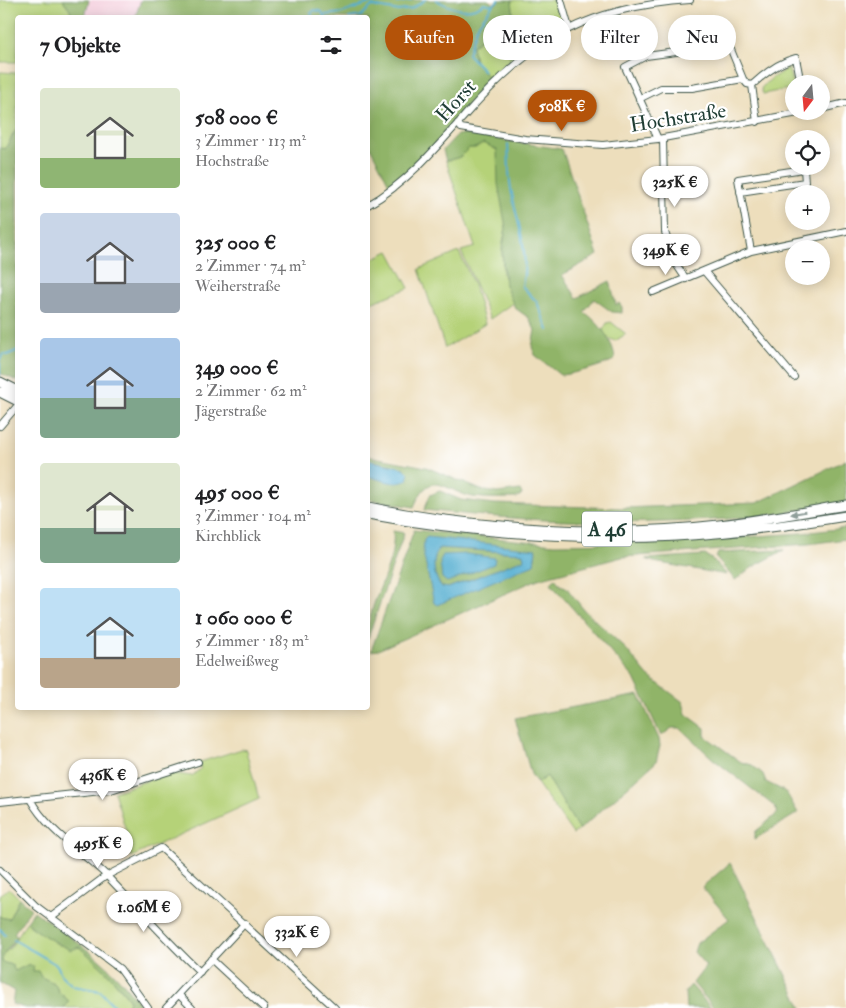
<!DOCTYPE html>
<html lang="de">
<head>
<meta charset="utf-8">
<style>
	:root { --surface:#fff; --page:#f6f6f6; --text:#202124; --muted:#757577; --accent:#b45309 }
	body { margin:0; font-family:"IM FELL Double Pica",serif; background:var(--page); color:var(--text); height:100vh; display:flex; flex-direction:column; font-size:19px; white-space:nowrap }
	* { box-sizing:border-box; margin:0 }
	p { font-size:16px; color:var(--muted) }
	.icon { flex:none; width:28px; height:28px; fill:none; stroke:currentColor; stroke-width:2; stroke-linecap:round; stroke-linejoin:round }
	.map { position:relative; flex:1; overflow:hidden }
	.sheet { position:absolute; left:15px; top:15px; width:355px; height:695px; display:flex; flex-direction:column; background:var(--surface); border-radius:5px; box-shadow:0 2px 12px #0003 }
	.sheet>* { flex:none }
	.banner { position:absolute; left:385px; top:15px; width:385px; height:45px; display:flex; gap:10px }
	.needle { width:32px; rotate:196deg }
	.buttons { position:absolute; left:785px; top:75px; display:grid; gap:10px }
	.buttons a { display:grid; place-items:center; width:45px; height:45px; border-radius:50%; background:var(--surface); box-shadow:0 2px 12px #0003; font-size:25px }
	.price { position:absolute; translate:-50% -42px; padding:0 11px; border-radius:18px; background:#fff; color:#222; font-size:16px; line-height:32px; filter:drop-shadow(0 1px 2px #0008) }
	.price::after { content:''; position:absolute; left:50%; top:30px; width:15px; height:11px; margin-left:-8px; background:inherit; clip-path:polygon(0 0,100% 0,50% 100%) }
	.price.on { background:var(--accent); color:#fff }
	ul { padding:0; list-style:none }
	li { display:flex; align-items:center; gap:15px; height:125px; padding:0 25px }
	li span { display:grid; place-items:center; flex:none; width:140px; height:100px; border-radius:5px; color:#555 }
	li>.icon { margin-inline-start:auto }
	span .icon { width:60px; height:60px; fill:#fffc; stroke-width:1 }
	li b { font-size:21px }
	h2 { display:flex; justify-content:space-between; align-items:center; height:60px; padding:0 25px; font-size:21px }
	.pill { padding:0 18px; border-radius:22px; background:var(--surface); box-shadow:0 2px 12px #0003; font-size:18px; line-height:45px }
	.pill.on { background:var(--accent); color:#fff }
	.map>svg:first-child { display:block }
	.built { fill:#f4cfdd }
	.green { fill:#b5d278; stroke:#6a8856 }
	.forest { fill:#90b468; stroke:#58784e; fill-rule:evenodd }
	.water { fill:#52add0; stroke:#387582; fill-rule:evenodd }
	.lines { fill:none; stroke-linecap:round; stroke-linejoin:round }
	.stream { stroke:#52add0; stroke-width:2 }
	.minor-casing { stroke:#3e5548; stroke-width:8 }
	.highway-casing { stroke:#3e5548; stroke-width:11 }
	.minor { stroke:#fff; stroke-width:6 }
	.highway { stroke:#fff; stroke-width:9 }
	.oneway { fill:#8f9e9a }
	.labels { text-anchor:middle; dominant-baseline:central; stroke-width:4.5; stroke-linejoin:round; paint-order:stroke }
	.shield { fill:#fff; stroke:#627771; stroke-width:1 }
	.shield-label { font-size:20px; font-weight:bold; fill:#1f3d34 }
	.street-label { font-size:21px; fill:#1f3d34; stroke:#fff }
</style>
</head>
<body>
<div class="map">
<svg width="846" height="1008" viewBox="0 0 846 1008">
	<rect width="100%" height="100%" fill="#fff"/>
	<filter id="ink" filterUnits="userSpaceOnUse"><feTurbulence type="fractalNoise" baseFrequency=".02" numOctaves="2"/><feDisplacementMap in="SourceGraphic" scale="10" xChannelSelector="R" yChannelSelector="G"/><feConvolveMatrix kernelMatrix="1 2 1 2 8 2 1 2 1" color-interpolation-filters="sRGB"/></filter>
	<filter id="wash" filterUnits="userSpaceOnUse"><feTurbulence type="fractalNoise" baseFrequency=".0096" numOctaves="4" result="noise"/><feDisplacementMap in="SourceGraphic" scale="20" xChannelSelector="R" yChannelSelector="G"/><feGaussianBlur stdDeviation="1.12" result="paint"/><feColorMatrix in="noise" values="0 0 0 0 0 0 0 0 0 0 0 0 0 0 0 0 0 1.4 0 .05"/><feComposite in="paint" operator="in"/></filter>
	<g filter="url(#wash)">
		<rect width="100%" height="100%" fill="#eddebc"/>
		<path class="built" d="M 88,0 L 141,0 L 135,17 L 84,18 Z"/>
		<path class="green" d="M 0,0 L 73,0 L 73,17 L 18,18 L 17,62 L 0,62 Z
			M 512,0 L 557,0 L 564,24 L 517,54 Z
			M 494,28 L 511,59 L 489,79 L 475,61 L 472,46 Z
			M 788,68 L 794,88 L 763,94 L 761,88 L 772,78 Z
			M 0,72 L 17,73 L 17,128 L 5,149 L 0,148 Z
			M 484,143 L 497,150 L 506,228 L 502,246 L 503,275 L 514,302 L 490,319 L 461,251 L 475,247 L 446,161 L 460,157 L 469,148 L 475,148 Z
			M 389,251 L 409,288 L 368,304 L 368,261 Z
			M 459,252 L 474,285 L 485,324 L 445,348 L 419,269 Z
			M 611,322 L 626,334 L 615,341 L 606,337 L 603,330 L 607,323 Z
			M 242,749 L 246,750 L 247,755 L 259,799 L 131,857 L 127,834 L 114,792 L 170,773 L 192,776 L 201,768 L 197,763 Z
			M 547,776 L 579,830 L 573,834 L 537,783 Z
			M 9,888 L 19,898 L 9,919 L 0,917 L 0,895 Z
			M 27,921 L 30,926 L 59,945 L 79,947 L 97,960 L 129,999 L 128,1005 L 113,1008 L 64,1008 L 69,1001 L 59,992 L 54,983 L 41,977 L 15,971 L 2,962 L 2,955 L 11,947 Z"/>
		<path class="forest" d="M 63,0 L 89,0 L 85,17 L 71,17 L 71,12 Z
			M 141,0 L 488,0 L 495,5 L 499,0 L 512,0 L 517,54 L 511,59 L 494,28 L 472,46 L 475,61 L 489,79 L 421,161 L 390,186 L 368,143 L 368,18 L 135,18 Z
			M 17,128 L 17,381 L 0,373 L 0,148 L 5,149 Z
			M 463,134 L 562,149 L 598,255 L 562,275 L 577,298 L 610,281 L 616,305 L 619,303 L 622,307 L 622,313 L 612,312 L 594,299 L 584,312 C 598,321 614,342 615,359 C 610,364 570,375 560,375 L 535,355 L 532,347 L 535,330 L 529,318 L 515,308 L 505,285 L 502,252 L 506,228 L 498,184 L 497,150 L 484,143 L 475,148 L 469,148 L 460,157 L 446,161 L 443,150 L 457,135 Z
			M 368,456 L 426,467 L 481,490 L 497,493 L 520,490 L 522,494 L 517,498 C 503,498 487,499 473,497 C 444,491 431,466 414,507 L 368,499 L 368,476 L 390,482 L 393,465 L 368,460 Z
			M 846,460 L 846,503 C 815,507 783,514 752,517 C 642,527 533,522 424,510 L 430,495 L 440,491 L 461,500 L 495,504 L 621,508 L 757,503 Z
			M 846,528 L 846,539 L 808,544 L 622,557 L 538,579 L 378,650 L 371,651 L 414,530 L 555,544 L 674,542 L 802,533 ZM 424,540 L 536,551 L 534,564 L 434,603 Z
			M 393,531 L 404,533 L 368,638 C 366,602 397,568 393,531 Z
			M 439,548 L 523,553 L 524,559 L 448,588 L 442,587 C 433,577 431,559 439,548 Z
			M 784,550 L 753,567 L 735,580 L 716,558 L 718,553 Z
			M 705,555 L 712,559 L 727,575 L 654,562 L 646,559 Z
			M 555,578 L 560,585 L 566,587 L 584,610 L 626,649 L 648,676 L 683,702 L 686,714 L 705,728 L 705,736 L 741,762 L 752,765 L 763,774 L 766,782 L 786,792 L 798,813 L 755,839 L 755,832 L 778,813 L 774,806 L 713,759 L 680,728 L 672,728 L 661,736 L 634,678 L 551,584 Z
			M 639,695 L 659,739 L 660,746 L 656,762 L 579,830 L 547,776 L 537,783 L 531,774 L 515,718 Z
			M 730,863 L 802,1008 L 714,1008 L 693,983 L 706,966 L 694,952 L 697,943 L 729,919 L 702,887 Z
			M 19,898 L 31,909 L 14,933 L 17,937 L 3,955 L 2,962 L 12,965 L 15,971 L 29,964 L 34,967 L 33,971 L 38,971 L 41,977 L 54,983 L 59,992 L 69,1001 L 64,1008 L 25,1008 L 12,1004 L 14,991 L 0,983 L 0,917 L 9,919 Z
			M 34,911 C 78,943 111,962 142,1008 L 113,1008 L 128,1005 L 129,999 C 115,980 97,962 79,947 L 71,950 C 60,945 33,931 27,921 Z
			M 691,985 L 711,1008 L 686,1008 L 685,992 Z"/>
		<path class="water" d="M 368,460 L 404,468 L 409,473 L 407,480 C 396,487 379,479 368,476 Z
			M 427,537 L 536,549 L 534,564 L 437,605 L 434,603 L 423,552 L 424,540 ZM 439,548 L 523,553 L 524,559 L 448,588 L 442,587 C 433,577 431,559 439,548 Z
			M 467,554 L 495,558 L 494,564 L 447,582 L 442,578 L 440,561 L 443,555 Z"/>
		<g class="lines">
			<path class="stream" d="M 395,0 L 397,3 L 411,0
				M 436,0 C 452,9 469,15 484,3 L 493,5 L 498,0
				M 324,15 L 342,13 L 378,0
				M 313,18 L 311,13 L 315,10 L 322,12 L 325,18
				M 349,18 L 361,16 L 372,6 L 399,11 L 411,9 L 425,0
				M 484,71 L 468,54 L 477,26 L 493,5
				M 508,144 C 509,161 508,178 512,194 C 518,225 530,255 522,286 L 537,302 L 548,330
				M 0,360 L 3,354 L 8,355 L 18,350
				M 0,363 L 0,377
				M 0,929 L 5,935
				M 14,940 L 57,965 L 62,976 L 73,986 L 100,991 L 116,1008"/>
		</g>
	</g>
	<g filter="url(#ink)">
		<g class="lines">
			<defs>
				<path id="minor" d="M 561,0 L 569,28
					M 752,85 C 765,73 779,62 796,58 L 801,84
					M 752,85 L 757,122
					M 639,99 L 661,88 L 692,88 L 743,79 L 747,84 L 752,85
					M 821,109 L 846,103
					M 458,123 L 461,128 L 525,139 L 603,145 L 658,139 L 809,111
					M 658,139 L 625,67 L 646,56 L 729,45 L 743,79
					M 663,139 L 665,232 L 674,261 L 686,279
					M 740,192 L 805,182 L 804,169 L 738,179 L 751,251
					M 368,205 C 407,183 438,146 467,113 C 534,37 589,7 690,0
					M 704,271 L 794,377
					M 653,292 L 751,251 L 846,231
					M 0,426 L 18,405
					M 30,799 C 47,830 81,851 106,875 C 137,907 167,941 200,972
					M 0,802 L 111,790 L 198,762
					M 0,870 L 36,906 L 120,969 L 148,1008
					M 51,917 L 106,876 L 161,848 L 335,1008
					M 211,959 L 264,1008
					M 180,996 L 192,1008
					M 166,1008 L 245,923"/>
				<path id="highway" d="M 0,382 L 18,391
					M 0,392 L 18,401
					M 368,507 C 474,529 611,538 719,525 C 761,520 804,512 846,505
					M 368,514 C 443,528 521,535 597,537 C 680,540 765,529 846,516"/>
			</defs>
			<use href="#minor" class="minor-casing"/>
			<use href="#highway" class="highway-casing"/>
			<use href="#minor" class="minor"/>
			<use href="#highway" class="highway"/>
		</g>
		<defs><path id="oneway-solid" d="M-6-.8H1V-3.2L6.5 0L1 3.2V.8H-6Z" transform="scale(1.25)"/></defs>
		<use class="oneway" href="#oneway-solid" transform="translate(798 513) rotate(170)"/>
	</g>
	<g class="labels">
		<rect class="shield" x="582" y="511.5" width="50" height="35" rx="4"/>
		<g class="shield-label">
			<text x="607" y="529">A 46</text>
		</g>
		<g class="street-label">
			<text transform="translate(456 101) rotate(-48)">Horst</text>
			<text transform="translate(678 118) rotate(-9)">Hochstraße</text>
		</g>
	</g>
</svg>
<div class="buttons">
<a><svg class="needle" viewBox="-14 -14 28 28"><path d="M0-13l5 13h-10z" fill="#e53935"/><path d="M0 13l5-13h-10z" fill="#757577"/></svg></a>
<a><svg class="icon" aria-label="locate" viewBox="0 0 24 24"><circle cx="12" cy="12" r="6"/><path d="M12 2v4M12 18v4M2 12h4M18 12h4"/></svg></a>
<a>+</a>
<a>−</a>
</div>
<b class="price on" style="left:562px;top:132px">508K €</b>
<b class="price" style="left:675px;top:208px">325K €</b>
<b class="price" style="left:666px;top:276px">349K €</b>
<b class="price" style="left:103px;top:801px">436K €</b>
<b class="price" style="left:98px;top:869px">495K €</b>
<b class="price" style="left:144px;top:933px">1.06M €</b>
<b class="price" style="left:297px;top:958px">332K €</b>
<div class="banner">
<a class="pill on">Kaufen</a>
<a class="pill">Mieten</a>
<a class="pill">Filter</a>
<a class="pill">Neu</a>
</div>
<section class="sheet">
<h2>7 Objekte<svg class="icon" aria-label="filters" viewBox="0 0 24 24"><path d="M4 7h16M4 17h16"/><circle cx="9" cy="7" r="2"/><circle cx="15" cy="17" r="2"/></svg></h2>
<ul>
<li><span style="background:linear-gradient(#dfe7d0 70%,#8fb573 0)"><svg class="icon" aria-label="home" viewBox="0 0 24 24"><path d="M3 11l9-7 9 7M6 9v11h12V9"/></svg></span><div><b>508 000 €</b><p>3 Zimmer · 113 m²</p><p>Hochstraße</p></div></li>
<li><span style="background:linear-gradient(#c9d6e8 70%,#9aa5b1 0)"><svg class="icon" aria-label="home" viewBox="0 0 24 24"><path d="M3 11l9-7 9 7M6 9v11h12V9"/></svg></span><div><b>325 000 €</b><p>2 Zimmer · 74 m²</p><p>Weiherstraße</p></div></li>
<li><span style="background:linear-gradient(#a9c7e8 60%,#7fa58c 0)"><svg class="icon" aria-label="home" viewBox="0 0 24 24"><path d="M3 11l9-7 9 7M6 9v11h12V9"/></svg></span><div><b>349 000 €</b><p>2 Zimmer · 62 m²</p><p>Jägerstraße</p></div></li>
<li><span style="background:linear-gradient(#dfe7d0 65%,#7fa58c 0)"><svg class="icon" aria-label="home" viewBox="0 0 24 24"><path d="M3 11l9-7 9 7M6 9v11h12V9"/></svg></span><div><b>495 000 €</b><p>3 Zimmer · 104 m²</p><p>Kirchblick</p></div></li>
<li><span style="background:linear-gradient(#bfe0f5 70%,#b9a48a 0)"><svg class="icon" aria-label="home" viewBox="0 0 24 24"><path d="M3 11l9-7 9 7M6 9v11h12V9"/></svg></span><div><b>1 060 000 €</b><p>5 Zimmer · 183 m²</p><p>Edelweißweg</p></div></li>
</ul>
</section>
</div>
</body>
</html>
